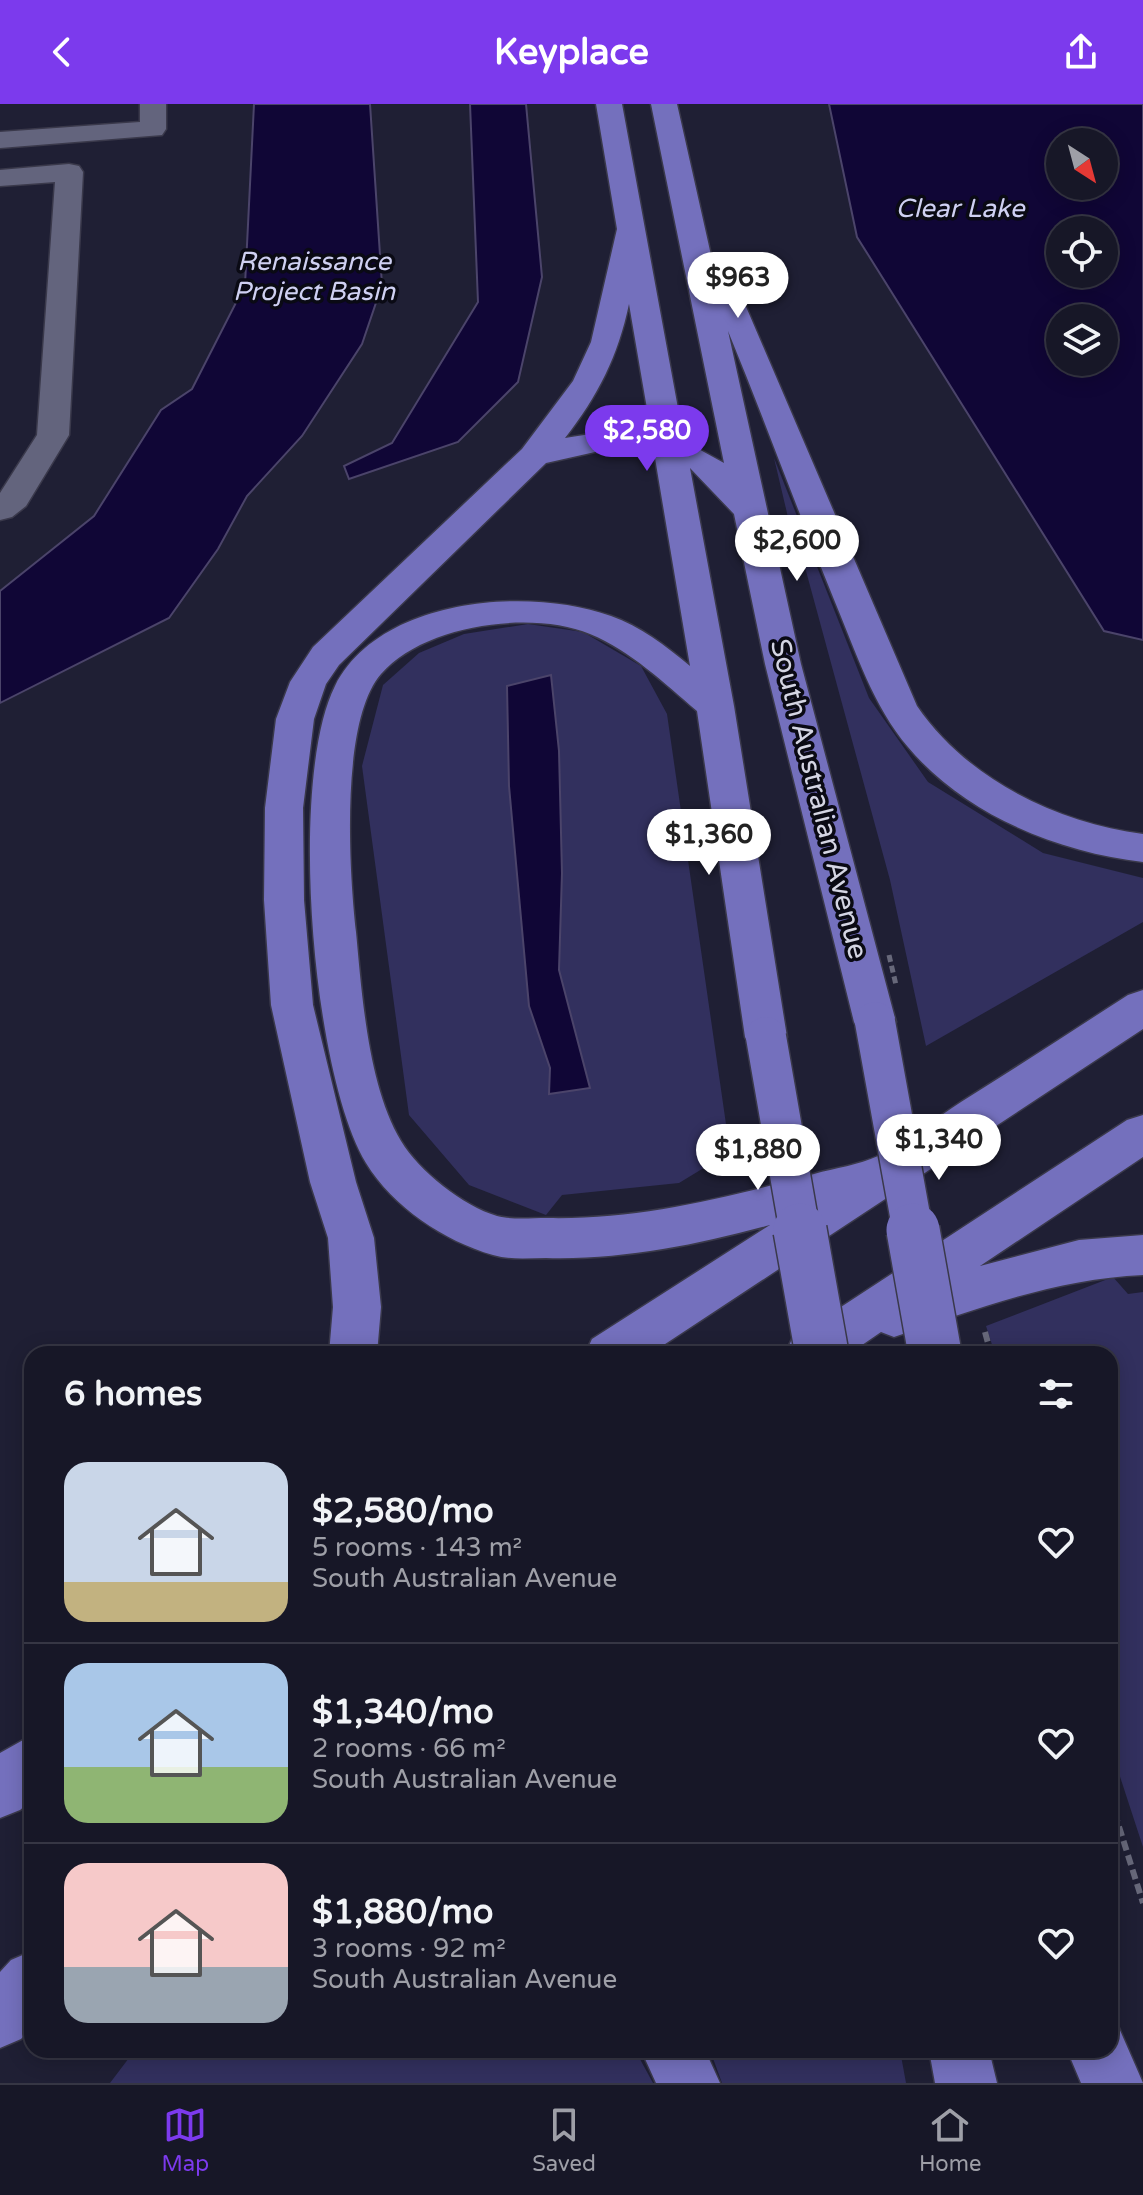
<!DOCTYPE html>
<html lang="en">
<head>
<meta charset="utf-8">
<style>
	:root { --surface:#171727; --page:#242433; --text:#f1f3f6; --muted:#9e9fa7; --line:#363644; --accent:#7c3aed }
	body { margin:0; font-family:"Varela Round",sans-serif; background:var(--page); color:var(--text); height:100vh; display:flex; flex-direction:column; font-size:30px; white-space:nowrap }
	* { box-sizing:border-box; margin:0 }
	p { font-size:26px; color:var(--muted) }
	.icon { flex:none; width:44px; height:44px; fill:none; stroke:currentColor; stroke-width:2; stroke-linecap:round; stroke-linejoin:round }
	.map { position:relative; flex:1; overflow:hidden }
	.drawer { position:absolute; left:24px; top:1242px; width:1094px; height:712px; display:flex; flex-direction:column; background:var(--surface); border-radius:24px; box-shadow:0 4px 20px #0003,0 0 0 2px var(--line) }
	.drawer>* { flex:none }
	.needle { width:52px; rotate:144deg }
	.fabs { position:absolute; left:1046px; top:24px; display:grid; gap:16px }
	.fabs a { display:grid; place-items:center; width:72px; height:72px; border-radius:50%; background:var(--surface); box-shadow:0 4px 20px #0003,0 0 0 2px var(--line); font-size:40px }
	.price { position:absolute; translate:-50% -68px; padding:0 18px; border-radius:28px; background:#fff; color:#222; font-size:26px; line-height:52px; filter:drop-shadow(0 2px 4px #0008) }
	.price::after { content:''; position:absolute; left:50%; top:48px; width:24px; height:18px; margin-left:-12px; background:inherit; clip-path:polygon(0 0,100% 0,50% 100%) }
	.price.active { background:var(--accent); color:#fff }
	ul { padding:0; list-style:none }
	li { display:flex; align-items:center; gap:24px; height:200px; padding:0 40px }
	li+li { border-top:2px solid var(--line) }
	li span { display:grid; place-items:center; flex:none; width:224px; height:160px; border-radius:24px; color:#555 }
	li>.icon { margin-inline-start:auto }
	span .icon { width:96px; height:96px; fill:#fffc; stroke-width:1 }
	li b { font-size:34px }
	h2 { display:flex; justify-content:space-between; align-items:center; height:96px; padding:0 40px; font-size:34px }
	header { display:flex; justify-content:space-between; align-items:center; height:104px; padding:0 40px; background:var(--accent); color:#fff; font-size:36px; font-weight:700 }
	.tab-bar { display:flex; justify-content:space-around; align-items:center; height:112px; border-top:2px solid var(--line); background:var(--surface); font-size:22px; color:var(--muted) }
	.tab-bar a { display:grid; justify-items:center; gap:4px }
	.tab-bar .active { color:var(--accent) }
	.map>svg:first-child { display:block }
	.green { fill:#32305e }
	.water { fill:#100636; stroke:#4b446a; stroke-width:2; fill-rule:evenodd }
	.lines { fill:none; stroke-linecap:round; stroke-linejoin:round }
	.minor-casing { stroke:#3a394b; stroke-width:3 }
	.major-casing { stroke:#3a394b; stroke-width:3 }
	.path { stroke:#67687a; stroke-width:6; stroke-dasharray:10 5; stroke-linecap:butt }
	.minor { fill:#63647d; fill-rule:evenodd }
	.major { fill:#7470bd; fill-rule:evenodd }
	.major-bridge-far1-casing { stroke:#3a394b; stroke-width:43; stroke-linecap:butt }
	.major-bridge-casing { stroke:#3a394b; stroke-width:56; stroke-linecap:butt }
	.path-bridge-far1 { stroke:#67687a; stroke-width:5; stroke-dasharray:7 4; stroke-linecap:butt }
	.path-bridge { stroke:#67687a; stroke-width:6; stroke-dasharray:10 5; stroke-linecap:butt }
	.major-bridge-far1 { stroke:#7470bd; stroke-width:40 }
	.major-bridge { stroke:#7470bd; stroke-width:53 }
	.labels { text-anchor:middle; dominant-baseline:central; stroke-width:7; stroke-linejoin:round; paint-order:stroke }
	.far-water-label { font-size:26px; font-style:italic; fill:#cfd0f2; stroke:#0a0a14 }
	.street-label { font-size:28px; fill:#d4d5e3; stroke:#0a0a14 }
</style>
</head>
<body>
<header><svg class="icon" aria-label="back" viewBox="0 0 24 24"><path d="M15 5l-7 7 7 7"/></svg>Keyplace<svg class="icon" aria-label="share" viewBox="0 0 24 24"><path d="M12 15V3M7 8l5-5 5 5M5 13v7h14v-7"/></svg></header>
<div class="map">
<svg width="1143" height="1979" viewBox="0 0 1143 1979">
	<rect width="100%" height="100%" fill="#1f1f34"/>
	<path class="green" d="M 774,354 L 869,594 L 928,678 L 1043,749 L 1143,774 L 1143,818 L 926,942 L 890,776 L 806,467 L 795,443 Z
		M 528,520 L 583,528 L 641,562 L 667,610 L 730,1048 L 679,1079 L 562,1091 L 546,1111 L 469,1081 L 409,1011 L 362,662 L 383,581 L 419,549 L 464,530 Z
		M 1113,1173 L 1128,1190 L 1143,1188 L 1143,1743 L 1110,1642 L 1110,1250 L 995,1250 L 986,1222 Z
		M 135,1946 L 635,1946 L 653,1979 L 110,1979 Z
		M 710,1946 L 900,1946 L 906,1979 L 722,1979 Z"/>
	<path class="water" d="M 254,0 L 370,0 L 382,181 L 362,240 L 302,332 L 247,392 L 218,445 L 169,514 L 0,599 L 0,487 L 94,412 L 161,306 L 192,285 L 245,181 Z
		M 470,0 L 526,0 L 542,173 L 518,278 L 458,338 L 349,375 L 344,362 L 392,339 L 478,198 Z
		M 829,0 L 1143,0 L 1143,536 L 1104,527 L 857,133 ZM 1104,38 L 1104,82 L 1060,82 L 1060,38 ZM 1104,126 L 1104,170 L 1060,170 L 1060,126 ZM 1060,214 L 1104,214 L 1104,258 L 1060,258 Z
		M 551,571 L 559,647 L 562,769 L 559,866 L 590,984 L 549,990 L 550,964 L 529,902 L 509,682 L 507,582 Z"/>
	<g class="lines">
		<defs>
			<path id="minor" d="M 140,0 L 166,0 L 166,25 L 162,31 L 0,44 L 0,28 L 140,18 Z
				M 69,60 L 79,62 L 83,68 L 69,331 L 26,402 L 12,413 L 0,416 L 0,389 L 37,331 L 55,78 L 0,82 L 0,66 Z"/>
			<path id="major" d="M 596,0 L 622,0 L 684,337 L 724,359 L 651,0 L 677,0 L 715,169 L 730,171 L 735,177 L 917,602 C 967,675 1057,719 1143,730 L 1143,758 C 1058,748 965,711 908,643 C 873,602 856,548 835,498 C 798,408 765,317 728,227 L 801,560 L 896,918 L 890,930 L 875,935 L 860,930 L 854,918 L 765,560 L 734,410 L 690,364 L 734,602 L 787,933 L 781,945 L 766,950 L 751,945 L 745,933 L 697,607 C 664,579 631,547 590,530 C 532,506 424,520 381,570 C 340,617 349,767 356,828 C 362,891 368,982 401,1037 C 419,1067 463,1102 497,1112 C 512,1116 531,1114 547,1114 C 638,1116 726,1094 814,1070 C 835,1064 859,1061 878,1052 C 907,1036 934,1016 961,998 C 1017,963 1072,927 1128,891 L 1143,886 L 1143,925 L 650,1250 L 585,1250 L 592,1235 L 770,1121 C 696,1141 623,1156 546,1154 C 529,1154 510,1156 493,1151 C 444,1137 393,1103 366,1059 C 312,970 288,675 335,582 C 379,494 528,482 611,512 C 640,522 666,542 690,562 L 654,348 L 595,348 L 546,359 L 339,561 L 326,580 L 314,615 L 303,704 L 304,796 L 313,901 L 356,1078 L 374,1134 L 381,1203 L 377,1250 L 329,1250 L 333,1203 L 328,1134 L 310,1078 L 271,901 L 264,796 L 265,704 L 276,615 L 290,578 L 313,543 L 522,345 L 573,277 L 591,238 L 617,125 ZM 629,200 L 651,328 L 616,326 L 565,334 C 598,292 618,252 629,200 Z
				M 1143,1011 L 1143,1053 L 980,1162 L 1079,1136 L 1143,1131 L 1143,1171 C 1055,1175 976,1205 894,1233 L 881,1228 L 849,1250 L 785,1250 L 792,1235 L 1127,1016 Z
				M 32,1631 L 32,1696 L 20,1706 L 0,1714 L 0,1649 Z
				M 32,1847 L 32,1923 L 21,1935 L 0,1944 L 0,1868 L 11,1856 Z
				M 1110,1921 L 1119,1924 L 1143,1979 L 1081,1979 L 1067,1946 L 1110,1946 Z
				M 641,1946 L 705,1946 L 720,1979 L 656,1979 Z
				M 929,1946 L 989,1946 L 997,1979 L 935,1979 Z"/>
		</defs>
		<use href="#minor" class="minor-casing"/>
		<use href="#major" class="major-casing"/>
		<path class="path" d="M 1110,1694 L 1143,1799"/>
		<use href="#minor" class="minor"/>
		<use href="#major" class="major"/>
		<defs>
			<path id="major-bridge-far1" d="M 875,918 L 913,1128
				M 766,933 L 800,1128"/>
			<path id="major-bridge" d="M 800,1126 L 822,1250
				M 913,1126 L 935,1250"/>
		</defs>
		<use href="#major-bridge-far1" class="major-bridge-far1-casing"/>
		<use href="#major-bridge" class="major-bridge-casing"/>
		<path class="path-bridge-far1" d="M 889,851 L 896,881"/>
		<path class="path-bridge" d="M 985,1228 L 991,1250"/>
		<use href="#major-bridge-far1" class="major-bridge-far1"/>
		<use href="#major-bridge" class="major-bridge"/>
	</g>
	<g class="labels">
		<g class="far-water-label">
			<text x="960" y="104">Clear Lake</text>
			<text x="314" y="157">Renaissance<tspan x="314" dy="30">Project Basin</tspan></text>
		</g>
		<g class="street-label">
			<text transform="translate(819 695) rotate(76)">South Australian Avenue</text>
		</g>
	</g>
</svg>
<div class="fabs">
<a><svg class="needle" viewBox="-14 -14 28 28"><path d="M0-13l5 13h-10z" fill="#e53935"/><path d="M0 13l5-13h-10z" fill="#9e9fa7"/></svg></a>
<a><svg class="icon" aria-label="locate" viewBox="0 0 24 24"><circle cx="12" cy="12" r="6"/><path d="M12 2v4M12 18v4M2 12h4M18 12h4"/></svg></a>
<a><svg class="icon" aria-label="layers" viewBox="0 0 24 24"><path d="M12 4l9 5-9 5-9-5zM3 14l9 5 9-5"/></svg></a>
</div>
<b class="price" style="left:738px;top:216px">$963</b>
<b class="price active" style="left:647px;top:369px">$2,580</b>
<b class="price" style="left:797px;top:479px">$2,600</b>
<b class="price" style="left:709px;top:773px">$1,360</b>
<b class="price" style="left:939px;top:1078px">$1,340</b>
<b class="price" style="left:758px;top:1088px">$1,880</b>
<section class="drawer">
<h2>6 homes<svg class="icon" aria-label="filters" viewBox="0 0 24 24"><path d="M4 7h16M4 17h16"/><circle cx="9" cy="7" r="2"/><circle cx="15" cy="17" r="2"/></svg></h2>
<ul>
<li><span style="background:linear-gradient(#c9d6e8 75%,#c2b280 0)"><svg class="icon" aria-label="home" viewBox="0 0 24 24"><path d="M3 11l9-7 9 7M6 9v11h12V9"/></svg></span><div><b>$2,580/mo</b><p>5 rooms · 143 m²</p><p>South Australian Avenue</p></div><svg class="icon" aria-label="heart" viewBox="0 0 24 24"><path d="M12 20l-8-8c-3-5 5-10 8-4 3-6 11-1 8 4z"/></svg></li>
<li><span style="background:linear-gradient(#a9c7e8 65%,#8fb573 0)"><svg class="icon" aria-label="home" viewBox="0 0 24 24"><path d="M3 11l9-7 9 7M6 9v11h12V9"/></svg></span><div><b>$1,340/mo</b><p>2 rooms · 66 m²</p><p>South Australian Avenue</p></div><svg class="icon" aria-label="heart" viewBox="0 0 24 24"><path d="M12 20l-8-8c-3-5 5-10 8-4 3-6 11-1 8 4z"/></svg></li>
<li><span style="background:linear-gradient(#f6c9c9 65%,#9aa5b1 0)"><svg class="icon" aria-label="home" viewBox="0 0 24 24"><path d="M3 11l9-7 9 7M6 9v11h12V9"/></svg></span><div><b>$1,880/mo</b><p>3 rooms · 92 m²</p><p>South Australian Avenue</p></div><svg class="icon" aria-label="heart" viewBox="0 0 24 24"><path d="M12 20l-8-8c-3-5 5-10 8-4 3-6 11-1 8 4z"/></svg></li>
</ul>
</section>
</div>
<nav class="tab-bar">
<a class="active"><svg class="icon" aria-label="map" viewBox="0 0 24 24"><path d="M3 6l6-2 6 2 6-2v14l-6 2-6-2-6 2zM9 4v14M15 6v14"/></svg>Map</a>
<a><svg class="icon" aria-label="saved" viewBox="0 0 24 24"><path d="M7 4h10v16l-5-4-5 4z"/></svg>Saved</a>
<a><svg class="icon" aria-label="home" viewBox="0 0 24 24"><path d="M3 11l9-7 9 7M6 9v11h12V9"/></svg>Home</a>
</nav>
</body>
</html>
